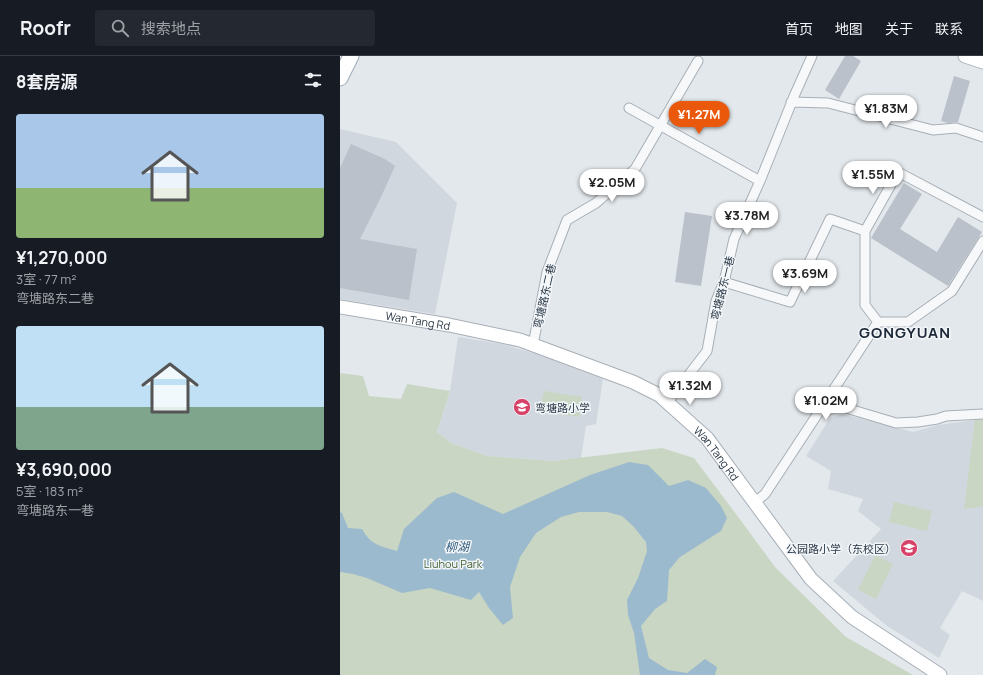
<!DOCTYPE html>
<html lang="zh">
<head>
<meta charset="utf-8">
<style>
	:root { --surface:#171b24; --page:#242831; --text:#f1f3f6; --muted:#9ea1a6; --line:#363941; --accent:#ea580c }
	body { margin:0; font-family:Manrope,"Noto Sans SC",sans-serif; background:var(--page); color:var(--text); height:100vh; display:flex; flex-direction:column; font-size:15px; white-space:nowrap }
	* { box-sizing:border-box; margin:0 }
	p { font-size:13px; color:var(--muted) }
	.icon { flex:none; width:22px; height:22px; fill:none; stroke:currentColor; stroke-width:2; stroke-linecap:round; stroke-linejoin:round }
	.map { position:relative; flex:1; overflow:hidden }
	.details { display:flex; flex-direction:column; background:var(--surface); width:340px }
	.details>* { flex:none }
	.price { position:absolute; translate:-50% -34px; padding:0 9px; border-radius:14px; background:#fff; color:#222; font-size:13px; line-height:26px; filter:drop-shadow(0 1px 2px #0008) }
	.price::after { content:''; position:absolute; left:50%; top:24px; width:12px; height:9px; margin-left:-6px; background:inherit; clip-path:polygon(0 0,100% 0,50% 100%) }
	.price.selected { background:var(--accent); color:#fff }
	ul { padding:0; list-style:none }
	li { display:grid; align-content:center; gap:8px; height:212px; padding:0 16px }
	li span { display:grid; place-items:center; height:124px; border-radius:4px; color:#555 }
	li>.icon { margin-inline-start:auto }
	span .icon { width:72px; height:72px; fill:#fffc; stroke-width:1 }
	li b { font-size:17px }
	h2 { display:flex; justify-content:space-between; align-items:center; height:48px; padding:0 16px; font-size:17px }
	header { display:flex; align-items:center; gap:24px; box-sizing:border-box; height:56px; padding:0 20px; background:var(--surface); border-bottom:1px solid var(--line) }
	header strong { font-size:19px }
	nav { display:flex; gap:22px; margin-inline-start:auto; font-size:14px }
	.search { width:280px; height:36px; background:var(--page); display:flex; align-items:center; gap:10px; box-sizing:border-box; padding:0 14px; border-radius:4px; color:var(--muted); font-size:15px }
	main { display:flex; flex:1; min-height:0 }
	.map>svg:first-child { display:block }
	.built { fill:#d1d7de }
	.green { fill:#cad6c4 }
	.water { fill:#9cbace }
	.building { fill:#bac1ca }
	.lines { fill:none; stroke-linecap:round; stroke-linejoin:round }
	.street-casing { stroke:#a7afb7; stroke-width:11 }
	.secondary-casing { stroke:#a7afb7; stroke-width:15 }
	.primary-casing { stroke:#a2adb9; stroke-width:17 }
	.street { stroke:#f6f8fa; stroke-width:9 }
	.secondary { stroke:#fff; stroke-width:13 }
	.primary { stroke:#fff; stroke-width:15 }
	.labels { text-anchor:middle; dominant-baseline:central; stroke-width:3; stroke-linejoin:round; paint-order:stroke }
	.street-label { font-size:11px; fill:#293746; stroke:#f3f6f9 }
	.poi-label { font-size:11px; fill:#293746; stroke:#f3f6f9; text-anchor:start }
	.park-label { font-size:11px; fill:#436236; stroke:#f3f6f9 }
	.water-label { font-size:12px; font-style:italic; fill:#315b7c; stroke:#f3f6f9 }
	.district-label { font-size:15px; font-weight:bold; letter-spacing:1px; fill:#1c2837; stroke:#f3f6f9 }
</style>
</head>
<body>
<header>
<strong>Roofr</strong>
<div class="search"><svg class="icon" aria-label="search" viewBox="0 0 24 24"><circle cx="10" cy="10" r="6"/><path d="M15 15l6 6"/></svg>搜索地点</div>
<nav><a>首页</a><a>地图</a><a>关于</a><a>联系</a></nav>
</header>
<main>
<section class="details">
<h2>8套房源<svg class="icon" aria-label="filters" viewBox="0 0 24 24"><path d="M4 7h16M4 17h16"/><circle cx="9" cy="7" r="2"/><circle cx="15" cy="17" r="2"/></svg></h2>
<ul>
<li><span style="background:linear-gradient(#a9c7e8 60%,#8fb573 0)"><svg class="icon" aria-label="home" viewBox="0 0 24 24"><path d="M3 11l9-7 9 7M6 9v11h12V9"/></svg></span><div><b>¥1,270,000</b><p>3室 · 77 m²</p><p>弯塘路东二巷</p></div></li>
<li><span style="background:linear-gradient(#bfe0f5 65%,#7fa58c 0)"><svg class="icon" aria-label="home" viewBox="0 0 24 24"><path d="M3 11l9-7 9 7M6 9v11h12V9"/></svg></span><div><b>¥3,690,000</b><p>5室 · 183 m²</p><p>弯塘路东一巷</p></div></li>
</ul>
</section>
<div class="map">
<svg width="643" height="619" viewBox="0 0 643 619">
	<rect width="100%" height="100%" fill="#e3e8ec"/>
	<path class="built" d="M 0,73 L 56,86 L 117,147 L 95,258 L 0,243 Z
		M 118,281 L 162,288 L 200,299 L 263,323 L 256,368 L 246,370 L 241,402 L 212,405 L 147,400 L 111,387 L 97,376 L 110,335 Z
		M 503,358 L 573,376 L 598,369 L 643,363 L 643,545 L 622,535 L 600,572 L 610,579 L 599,602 L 547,570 L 493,525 L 541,473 L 518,455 L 523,443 L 488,433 L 491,415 L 466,400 L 490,362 Z"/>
	<path class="green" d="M 0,317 L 23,320 L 29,340 L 61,343 L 67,328 L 110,335 L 97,376 L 111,387 L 147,400 L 212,405 L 322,392 L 354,402 L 396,458 L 435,511 L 506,581 L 573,619 L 0,619 Z
		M 204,335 L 242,341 L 239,361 L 200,355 Z
		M 635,363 L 643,363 L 643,450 L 624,453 Z
		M 554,446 L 592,455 L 587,475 L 549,466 Z
		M 535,499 L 553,508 L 536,543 L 518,534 Z"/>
	<path class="water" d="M 289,406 L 308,409 L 329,430 L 348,424 L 366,432 L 381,450 L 387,462 L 381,475 L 340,501 L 329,514 L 327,545 L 315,553 L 301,570 L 309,602 L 328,614 L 347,617 L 365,603 L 377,611 L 375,619 L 300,619 L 294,577 L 288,559 L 287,544 L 298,522 L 307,495 L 306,486 L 293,470 L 282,460 L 267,456 L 239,456 L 221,461 L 196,477 L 180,501 L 170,531 L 173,562 L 163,569 L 149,552 L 139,536 L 131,544 L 90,532 L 62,537 L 27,522 L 13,518 L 0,516 L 0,456 L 2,457 L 8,472 L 22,473 C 31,489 40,490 57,495 L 64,473 L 97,442 L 114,436 L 163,458 L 250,419 Z"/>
	<path class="building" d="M 505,0 L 513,0 L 521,5 L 499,43 L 485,34 Z
		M 614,20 L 630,25 L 618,66 L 608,67 L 601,65 Z
		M 11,88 L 45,103 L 55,110 L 41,141 L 20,183 L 77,193 L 69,244 L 0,232 L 0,112 Z
		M 564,127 L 582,138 L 560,173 L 597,196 L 618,161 L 642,176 L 608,230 L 531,182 Z
		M 345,156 L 372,160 L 361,230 L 335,226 Z"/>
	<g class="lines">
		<defs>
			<path id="street" d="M 451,46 L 488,47 L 593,74 L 616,72 L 643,81
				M 289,52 L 420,125
				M 384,226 L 450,246 L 490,163 L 525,175
				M 538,266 L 525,249 L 525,175 L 558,116 L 643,161
				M 538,266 L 568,266 L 612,235 L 643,185
				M 193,289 L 207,216 L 227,164 L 256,147 L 295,113 L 358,5
				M 486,346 L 556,367 L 578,366 L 597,363 L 606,360 L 643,358
				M 327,347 L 367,295 L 376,245 L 384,226 L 394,183 L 420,125 L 455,38 L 472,0
				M 414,447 L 425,438 L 538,266"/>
			<g id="secondary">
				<path d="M 625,0 L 643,6"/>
				<path id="s1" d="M 0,251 L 109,269 L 180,284 L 293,326 L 319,339 L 367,382 L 471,523 L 512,561 L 600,619"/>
			</g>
			<path id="primary" d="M 0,22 L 11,0"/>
		</defs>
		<use href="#street" class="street-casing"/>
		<use href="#secondary" class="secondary-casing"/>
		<use href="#primary" class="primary-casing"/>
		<use href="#street" class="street"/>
		<use href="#secondary" class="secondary"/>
		<use href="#primary" class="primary"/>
	</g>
	<defs>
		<symbol id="school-disc" viewBox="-11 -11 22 22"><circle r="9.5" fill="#d74268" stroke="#f3f6f9"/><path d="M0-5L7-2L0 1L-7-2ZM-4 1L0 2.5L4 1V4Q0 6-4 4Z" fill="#fff"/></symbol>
	</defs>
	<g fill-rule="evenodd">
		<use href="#school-disc" x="172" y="341" width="20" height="20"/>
		<use href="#school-disc" x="559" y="482" width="20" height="20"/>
	</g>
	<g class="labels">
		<g class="street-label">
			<text transform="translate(382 232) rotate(-76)">弯塘路东一巷</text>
			<text transform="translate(204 240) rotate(-77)">弯塘路东二巷</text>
			<text stroke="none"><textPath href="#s1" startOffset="79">Wan Tang Rd</textPath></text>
			<text stroke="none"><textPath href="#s1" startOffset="415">Wan Tang Rd</textPath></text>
		</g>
		<g class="poi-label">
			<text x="195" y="351">弯塘路小学</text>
			<text x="556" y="492" text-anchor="end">公园路小学（东校区）</text>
		</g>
		<g class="park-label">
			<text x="113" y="507">Liuhou Park</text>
		</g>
		<g class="water-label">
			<text x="117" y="490">柳湖</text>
		</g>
		<g class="district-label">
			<text x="565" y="276">GONGYUAN</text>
		</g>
	</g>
</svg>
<b class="price" style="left:546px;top:73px">¥1.83M</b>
<b class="price selected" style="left:359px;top:79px">¥1.27M</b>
<b class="price" style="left:533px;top:139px">¥1.55M</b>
<b class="price" style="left:272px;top:147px">¥2.05M</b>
<b class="price" style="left:407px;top:180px">¥3.78M</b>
<b class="price" style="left:465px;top:238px">¥3.69M</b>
<b class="price" style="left:350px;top:350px">¥1.32M</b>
<b class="price" style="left:486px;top:365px">¥1.02M</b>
</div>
</main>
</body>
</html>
